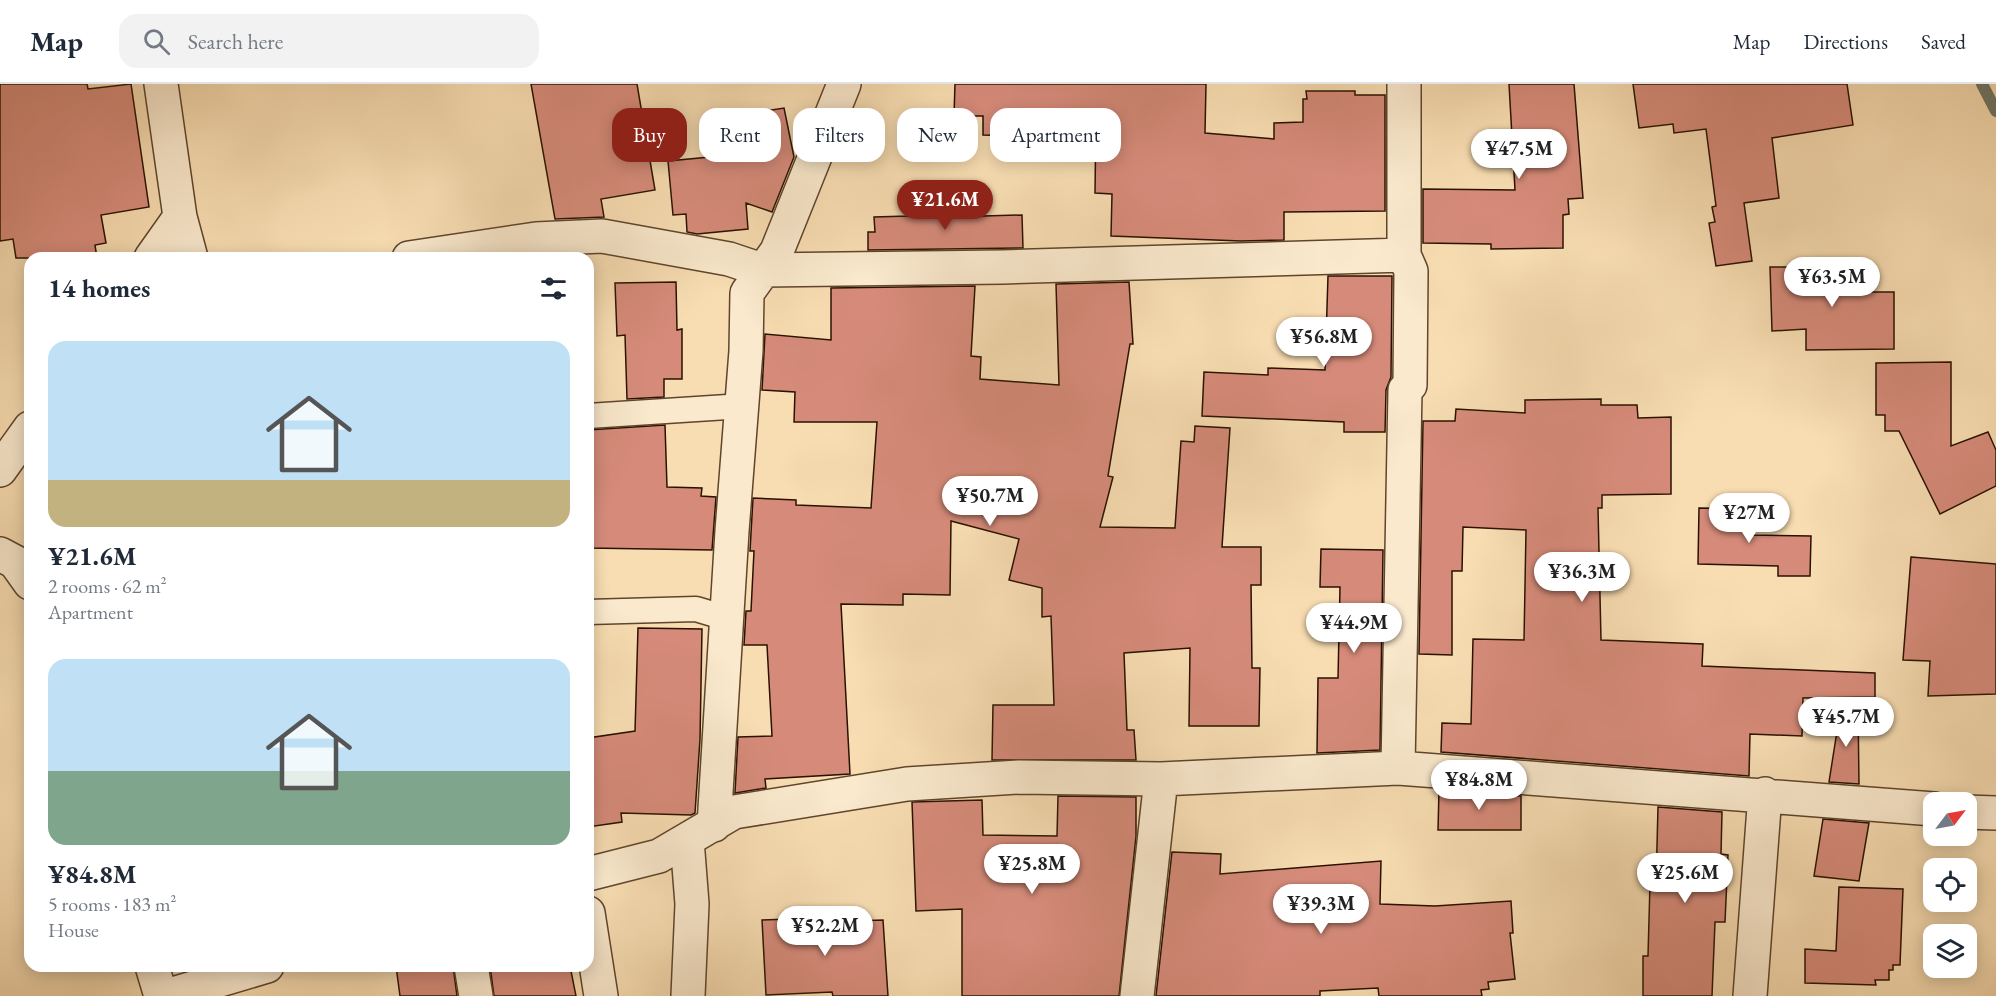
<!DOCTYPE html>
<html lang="en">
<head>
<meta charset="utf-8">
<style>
	:root { --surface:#fff; --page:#f2f2f3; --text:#1f2937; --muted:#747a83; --line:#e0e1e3; --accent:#8f2418 }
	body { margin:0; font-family:"EB Garamond",serif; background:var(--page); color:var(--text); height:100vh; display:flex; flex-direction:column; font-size:22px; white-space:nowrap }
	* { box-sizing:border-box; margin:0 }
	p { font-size:20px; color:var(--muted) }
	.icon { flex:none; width:33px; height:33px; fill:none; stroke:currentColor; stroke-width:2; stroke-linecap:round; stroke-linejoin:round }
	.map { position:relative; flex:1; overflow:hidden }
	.side { position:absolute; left:24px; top:168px; width:570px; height:720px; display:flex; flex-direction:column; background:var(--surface); border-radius:18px; box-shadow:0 3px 15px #0003 }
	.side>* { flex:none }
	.banner { position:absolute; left:612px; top:24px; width:570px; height:54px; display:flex; gap:12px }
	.needle { width:39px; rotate:58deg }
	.tools { position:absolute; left:1923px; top:708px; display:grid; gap:12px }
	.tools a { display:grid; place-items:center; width:54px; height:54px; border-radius:12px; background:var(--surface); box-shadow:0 3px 15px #0003; font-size:30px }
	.price { position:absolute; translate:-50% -51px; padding:0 14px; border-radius:21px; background:#fff; color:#222; font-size:20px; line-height:39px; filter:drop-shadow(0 2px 3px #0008) }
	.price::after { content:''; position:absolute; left:50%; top:36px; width:18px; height:14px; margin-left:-9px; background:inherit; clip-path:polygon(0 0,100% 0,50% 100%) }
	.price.current { background:var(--accent); color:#fff }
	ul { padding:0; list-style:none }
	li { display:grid; align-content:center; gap:12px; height:318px; padding:0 24px }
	li span { display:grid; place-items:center; height:186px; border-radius:18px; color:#555 }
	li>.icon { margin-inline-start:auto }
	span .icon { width:108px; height:108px; fill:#fffc; stroke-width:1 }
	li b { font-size:26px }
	h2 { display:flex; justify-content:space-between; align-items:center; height:72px; padding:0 24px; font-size:26px }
	.tag { padding:0 21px; border-radius:18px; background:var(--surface); box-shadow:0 3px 15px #0003; font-size:21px; line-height:54px }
	.tag.current { background:var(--accent); color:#fff }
	header { display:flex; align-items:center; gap:36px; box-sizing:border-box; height:84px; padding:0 30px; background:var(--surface); border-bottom:2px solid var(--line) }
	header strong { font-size:28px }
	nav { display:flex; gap:33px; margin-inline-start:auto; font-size:21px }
	.search { width:420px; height:54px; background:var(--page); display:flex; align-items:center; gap:15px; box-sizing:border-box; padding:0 21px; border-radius:18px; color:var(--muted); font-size:22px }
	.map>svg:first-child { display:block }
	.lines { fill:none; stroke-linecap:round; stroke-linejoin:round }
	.stream { stroke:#6f7768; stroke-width:12 }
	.building { fill:#d68b7a; stroke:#2a1200; stroke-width:1.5 }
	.service-casing { stroke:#5e452c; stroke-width:27 }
	.minor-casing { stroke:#5e452c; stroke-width:36 }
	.service { stroke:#fae9cd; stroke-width:24 }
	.minor { stroke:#fae9cd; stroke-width:33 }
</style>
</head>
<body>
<header>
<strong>Map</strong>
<div class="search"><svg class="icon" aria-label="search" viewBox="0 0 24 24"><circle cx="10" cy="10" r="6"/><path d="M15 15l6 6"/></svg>Search here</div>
<nav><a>Map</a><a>Directions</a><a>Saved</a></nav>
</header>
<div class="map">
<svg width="1996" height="912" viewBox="0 0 1996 912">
	<rect width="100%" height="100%" fill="#f8ddb2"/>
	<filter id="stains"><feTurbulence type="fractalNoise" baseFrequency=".00333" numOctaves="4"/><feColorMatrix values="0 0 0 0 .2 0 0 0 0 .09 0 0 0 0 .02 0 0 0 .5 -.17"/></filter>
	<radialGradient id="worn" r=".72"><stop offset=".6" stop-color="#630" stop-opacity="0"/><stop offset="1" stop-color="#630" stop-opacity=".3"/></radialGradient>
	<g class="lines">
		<path class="stream" d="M 1982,0 L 1996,27"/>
	</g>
	<path class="building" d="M 0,0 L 87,0 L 88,5 L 131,0 L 149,123 L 101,131 L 106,159 L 95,161 L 97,174 L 16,174 L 13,155 L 0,157 Z
		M 531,0 L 637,0 L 655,106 L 601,115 L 604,133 L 555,135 Z
		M 955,0 L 1206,0 L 1205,49 L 1274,55 L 1274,39 L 1303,38 L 1303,15 L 1307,15 L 1306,7 L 1355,7 L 1355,11 L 1385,11 L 1385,127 L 1284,128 L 1284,156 L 1241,157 L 1111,152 L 1112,110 L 1095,109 L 1096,33 L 1032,31 L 1032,52 L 983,51 L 983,32 L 954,32 Z
		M 1509,0 L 1574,0 L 1583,114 L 1568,115 L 1569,130 L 1563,131 L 1563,164 L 1491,165 L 1491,160 L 1423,159 L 1423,105 L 1515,106 Z
		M 1633,0 L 1847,0 L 1853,41 L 1772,54 L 1779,114 L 1744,119 L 1752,177 L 1716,182 L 1709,139 L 1715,138 L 1712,123 L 1716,122 L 1706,45 L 1674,49 L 1673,40 L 1639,44 Z
		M 784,24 L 794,73 L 772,128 L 746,119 L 748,145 L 697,150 L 687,148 L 686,130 L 673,131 L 668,77 L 731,71 L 723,34 Z
		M 908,122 L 949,122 L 949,133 L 1022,131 L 1023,164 L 868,166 L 868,148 L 875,148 L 874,133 L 908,132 Z
		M 1770,183 L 1867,183 L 1867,208 L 1894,208 L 1894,265 L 1806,266 L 1806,245 L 1772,247 Z
		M 1328,192 L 1392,192 L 1391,293 L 1386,306 L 1385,348 L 1344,348 L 1344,338 L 1202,332 L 1204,288 L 1268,291 L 1268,284 L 1325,286 Z
		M 676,198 L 677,246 L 682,245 L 682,295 L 664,295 L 664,313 L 627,315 L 625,251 L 617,252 L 615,199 Z
		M 1129,198 L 1133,260 L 1130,260 L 1108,392 L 1113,393 L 1100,443 L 1175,444 L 1181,357 L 1194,358 L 1195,342 L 1230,344 L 1222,463 L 1261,463 L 1261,501 L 1251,501 L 1252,584 L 1260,584 L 1259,642 L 1189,642 L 1190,564 L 1124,569 L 1127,646 L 1134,646 L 1136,676 L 992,676 L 993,621 L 1054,621 L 1051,532 L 1042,533 L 1042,504 L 1009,496 L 1019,455 L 951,437 L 950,511 L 903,510 L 903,521 L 841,520 L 850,690 L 765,695 L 766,704 L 735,709 L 738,653 L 772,652 L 767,561 L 744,561 L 746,527 L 751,527 L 754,467 L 750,467 L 753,414 L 796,416 L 796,421 L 871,424 L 877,338 L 794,338 L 795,308 L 762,306 L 765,250 L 831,256 L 831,204 L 975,202 L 971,272 L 981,273 L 980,295 L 1059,301 L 1056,200 Z
		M 1951,278 L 1951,362 L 1988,348 L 1996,366 L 1996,402 L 1940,430 L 1899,347 L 1885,347 L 1885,331 L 1876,331 L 1876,279 Z
		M 1601,315 L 1601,321 L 1637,321 L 1638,334 L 1671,333 L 1671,410 L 1602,411 L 1602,424 L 1598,424 L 1601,556 L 1703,560 L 1702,582 L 1875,589 L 1875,613 L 1803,614 L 1802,652 L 1750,650 L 1749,692 L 1441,668 L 1442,639 L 1471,640 L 1473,555 L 1524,556 L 1526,446 L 1463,443 L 1462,487 L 1452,487 L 1452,571 L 1419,570 L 1423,337 L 1455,337 L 1456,325 L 1525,329 L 1525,316 Z
		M 665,341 L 667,403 L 702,404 L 701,412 L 716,413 L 712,466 L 588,464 L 588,346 Z
		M 1699,424 L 1752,425 L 1751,451 L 1811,452 L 1810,492 L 1778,492 L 1778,482 L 1698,480 Z
		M 1321,465 L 1383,466 L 1380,666 L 1317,669 L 1318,594 L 1338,594 L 1340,503 L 1320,503 Z
		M 1911,473 L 1996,480 L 1996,610 L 1928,612 L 1930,577 L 1903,576 Z
		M 638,544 L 702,545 L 700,655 L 695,729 L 691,731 L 621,729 L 622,738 L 588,743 L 588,654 L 635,647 Z
		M 1841,622 L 1858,624 L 1859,700 L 1829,698 Z
		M 1439,706 L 1521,712 L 1521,746 L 1438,746 Z
		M 1058,712 L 1136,713 L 1136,752 L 1119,912 L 962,912 L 962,825 L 916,827 L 912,718 L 982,716 L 983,751 L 1057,752 Z
		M 1658,723 L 1722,728 L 1721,770 L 1728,771 L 1725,838 L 1715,838 L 1712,912 L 1643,912 L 1643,872 L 1648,872 L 1650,800 L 1656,800 Z
		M 1823,735 L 1869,739 L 1859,797 L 1814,792 Z
		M 1172,768 L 1221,770 L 1220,790 L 1381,777 L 1380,820 L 1435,822 L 1511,817 L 1513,849 L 1510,849 L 1515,895 L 1488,898 L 1489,905 L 1481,906 L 1482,912 L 1379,912 L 1378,904 L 1320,907 L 1320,912 L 1156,912 Z
		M 1839,803 L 1903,805 L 1900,881 L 1893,881 L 1893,886 L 1889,886 L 1889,896 L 1875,896 L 1876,901 L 1805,899 L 1805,865 L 1836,867 Z
		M 819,834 L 819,838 L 883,836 L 888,912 L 833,912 L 832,908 L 766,911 L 762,836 Z
		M 396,882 L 453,882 L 457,912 L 400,912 Z
		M 490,882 L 570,882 L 576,912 L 494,912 Z"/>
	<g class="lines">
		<defs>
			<path id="service" d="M 588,332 L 743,322
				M 588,528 L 696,525 L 726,534"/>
			<path id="minor" d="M 161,0 L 180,133 L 191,174
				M 151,174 L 180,133
				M 409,174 L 536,155 L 602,152 L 729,175 L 762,186 L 1003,183 L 1404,171
				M 0,386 L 30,344
				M 0,470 L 15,478 L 30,499
				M 1398,684 L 1405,306 L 1410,301 L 1411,187 L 1404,171 L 1404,0
				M 1966,728 L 1996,729
				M 714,741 L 732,447 L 746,267 L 747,209 L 777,167 L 844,0
				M 687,756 L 692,820 L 688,912
				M 588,790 L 659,772 L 734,728 L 907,700 L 1019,693 L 1161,695 L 1398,684 L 1934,725
				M 588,829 L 601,912
				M 152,882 L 161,912
				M 471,882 L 476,912
				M 166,912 L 267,882
				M 1137,912 L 1161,695
				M 1750,912 L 1765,710"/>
		</defs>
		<use href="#service" class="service-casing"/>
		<use href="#minor" class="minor-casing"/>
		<use href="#service" class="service"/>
		<use href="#minor" class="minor"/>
	</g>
	<rect width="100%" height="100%" filter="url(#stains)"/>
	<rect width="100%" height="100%" fill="url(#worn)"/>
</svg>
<div class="tools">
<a><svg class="needle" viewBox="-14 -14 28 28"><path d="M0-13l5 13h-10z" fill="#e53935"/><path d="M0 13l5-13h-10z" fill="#747a83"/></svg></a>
<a><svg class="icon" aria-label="locate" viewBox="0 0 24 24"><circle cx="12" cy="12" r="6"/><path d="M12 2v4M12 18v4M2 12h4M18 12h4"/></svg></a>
<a><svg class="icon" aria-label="layers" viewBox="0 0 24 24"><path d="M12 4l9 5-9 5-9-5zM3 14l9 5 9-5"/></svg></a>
</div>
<b class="price" style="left:1519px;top:96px">¥47.5M</b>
<b class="price current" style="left:945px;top:147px">¥21.6M</b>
<b class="price" style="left:1832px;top:224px">¥63.5M</b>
<b class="price" style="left:1324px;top:284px">¥56.8M</b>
<b class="price" style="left:990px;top:443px">¥50.7M</b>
<b class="price" style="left:1749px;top:460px">¥27M</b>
<b class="price" style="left:1582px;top:519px">¥36.3M</b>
<b class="price" style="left:1354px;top:570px">¥44.9M</b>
<b class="price" style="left:1846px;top:664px">¥45.7M</b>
<b class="price" style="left:1479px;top:727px">¥84.8M</b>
<b class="price" style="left:1032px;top:811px">¥25.8M</b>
<b class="price" style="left:1685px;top:820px">¥25.6M</b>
<b class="price" style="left:1321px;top:851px">¥39.3M</b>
<b class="price" style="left:825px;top:873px">¥52.2M</b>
<div class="banner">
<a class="tag current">Buy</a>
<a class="tag">Rent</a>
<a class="tag">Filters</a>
<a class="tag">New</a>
<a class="tag">Apartment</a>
</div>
<section class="side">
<h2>14 homes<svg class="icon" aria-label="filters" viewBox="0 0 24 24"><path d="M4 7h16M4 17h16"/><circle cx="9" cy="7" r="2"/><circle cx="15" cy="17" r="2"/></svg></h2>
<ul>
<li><span style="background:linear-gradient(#bfe0f5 75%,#c2b280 0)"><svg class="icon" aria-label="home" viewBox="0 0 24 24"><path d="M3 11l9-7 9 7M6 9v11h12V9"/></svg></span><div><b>¥21.6M</b><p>2 rooms · 62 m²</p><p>Apartment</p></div></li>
<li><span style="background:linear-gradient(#bfe0f5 60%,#7fa58c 0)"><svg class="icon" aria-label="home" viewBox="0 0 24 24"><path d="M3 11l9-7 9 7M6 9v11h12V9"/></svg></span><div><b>¥84.8M</b><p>5 rooms · 183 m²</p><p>House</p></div></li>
</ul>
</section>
</div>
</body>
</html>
